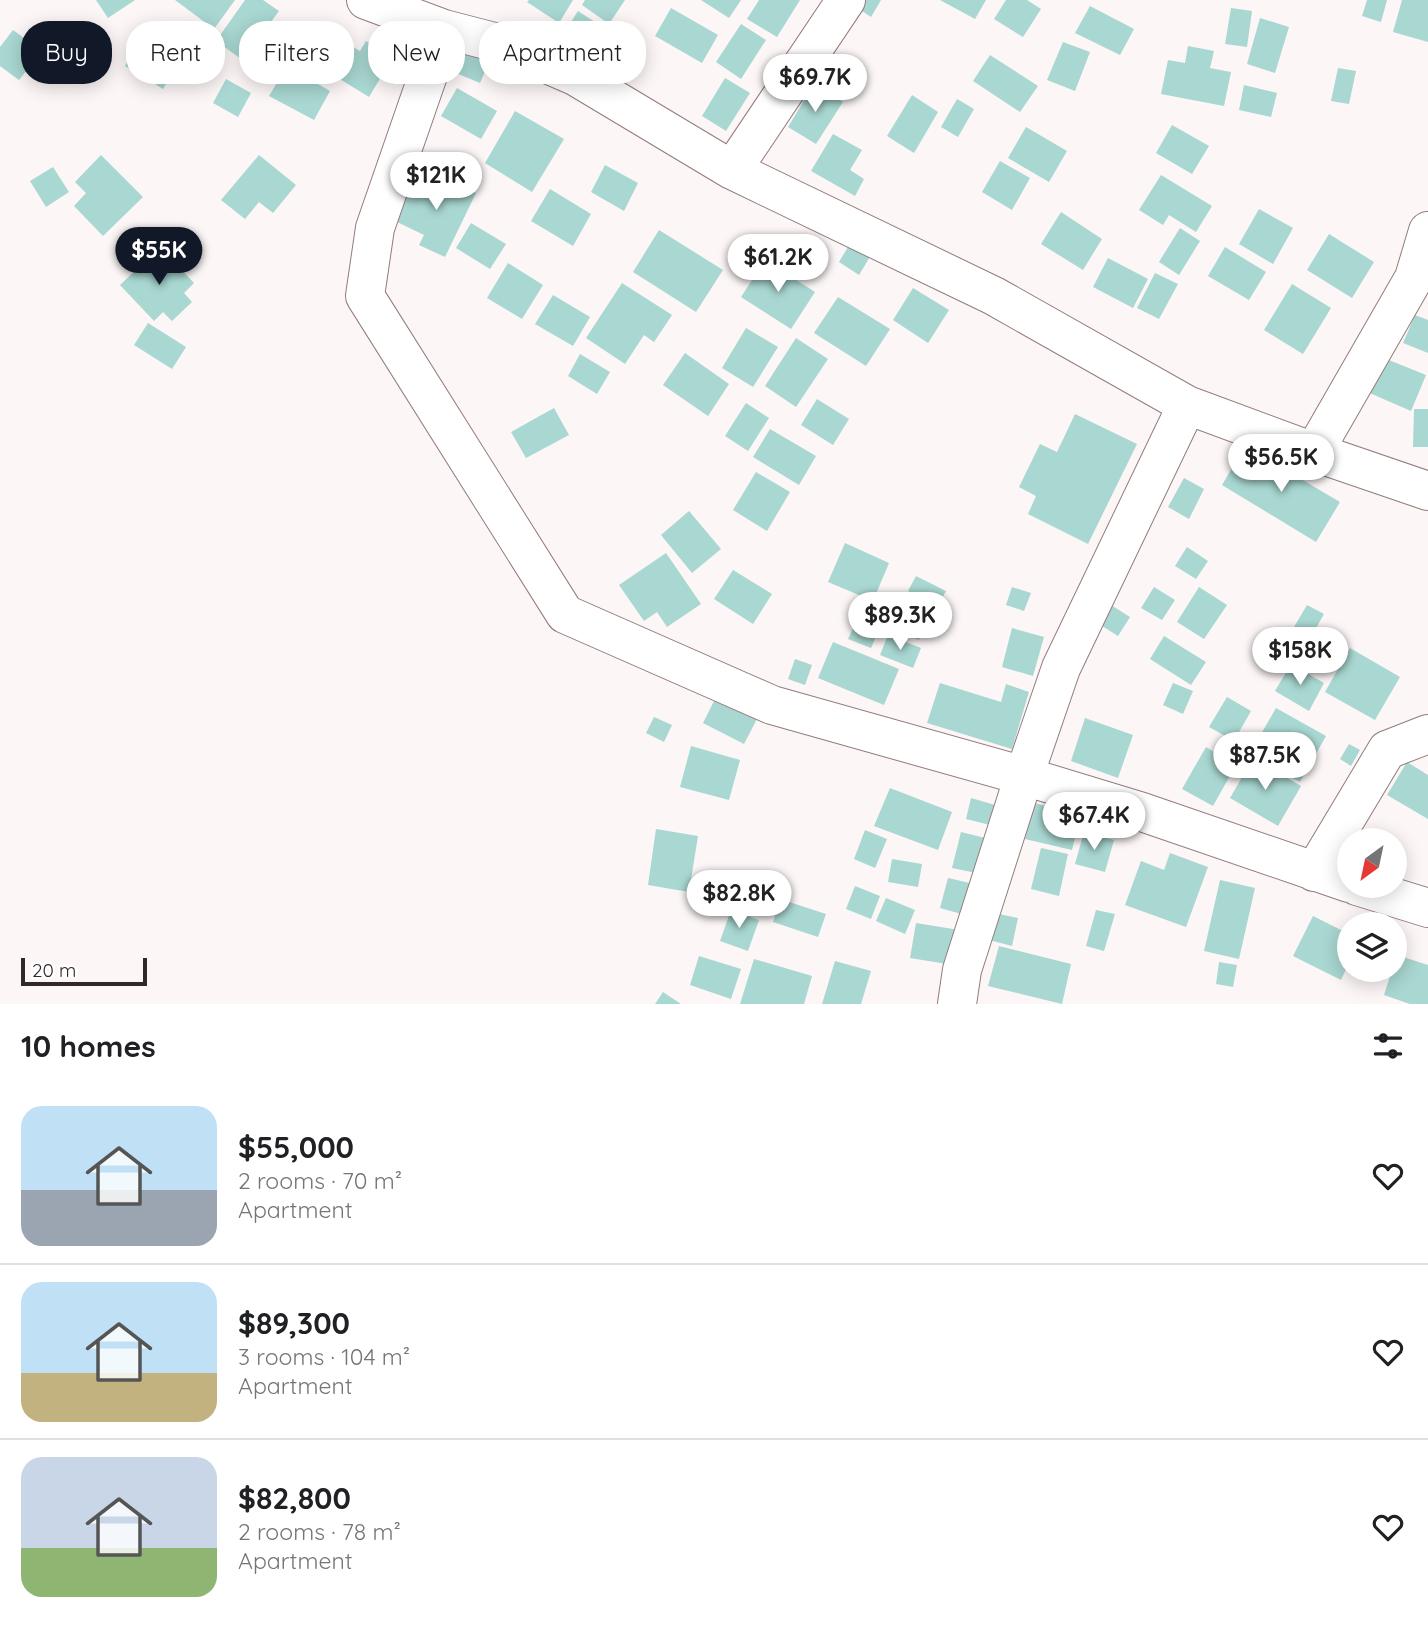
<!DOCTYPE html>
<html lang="en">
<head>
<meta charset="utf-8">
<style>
	:root { --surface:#fff; --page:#f2f2f2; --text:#202124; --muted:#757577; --line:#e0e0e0; --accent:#111827 }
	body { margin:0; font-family:Quicksand,sans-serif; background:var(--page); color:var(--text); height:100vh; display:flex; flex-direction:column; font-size:26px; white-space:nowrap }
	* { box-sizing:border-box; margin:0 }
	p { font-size:23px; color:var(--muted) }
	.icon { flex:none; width:38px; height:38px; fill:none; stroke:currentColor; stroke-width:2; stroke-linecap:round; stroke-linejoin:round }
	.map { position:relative; height:1004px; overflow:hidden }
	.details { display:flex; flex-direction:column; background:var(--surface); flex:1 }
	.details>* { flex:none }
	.banner { position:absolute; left:21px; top:21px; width:700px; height:63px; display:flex; gap:14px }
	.needle { width:46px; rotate:213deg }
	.buttons { position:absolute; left:1337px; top:828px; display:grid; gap:14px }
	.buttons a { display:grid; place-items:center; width:70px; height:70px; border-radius:50%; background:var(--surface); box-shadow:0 4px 18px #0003; font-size:35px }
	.scale { position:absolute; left:21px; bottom:18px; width:126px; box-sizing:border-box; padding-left:7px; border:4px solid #332828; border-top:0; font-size:19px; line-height:24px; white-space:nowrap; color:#332828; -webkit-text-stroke:5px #fff; paint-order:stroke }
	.price { position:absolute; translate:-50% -60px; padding:0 16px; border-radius:24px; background:#fff; color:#222; font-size:23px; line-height:46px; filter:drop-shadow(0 2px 4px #0008) }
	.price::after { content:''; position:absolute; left:50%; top:42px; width:21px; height:16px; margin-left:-10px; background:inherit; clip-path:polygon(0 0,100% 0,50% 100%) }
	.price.current { background:var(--accent); color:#fff }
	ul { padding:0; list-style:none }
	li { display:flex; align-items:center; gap:21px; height:175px; padding:0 21px }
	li+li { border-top:2px solid var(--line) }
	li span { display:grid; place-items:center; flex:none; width:196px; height:140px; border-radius:21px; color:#555 }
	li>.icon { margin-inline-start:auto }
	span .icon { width:84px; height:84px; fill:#fffc; stroke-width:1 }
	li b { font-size:30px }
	h2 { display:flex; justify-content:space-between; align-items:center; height:84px; padding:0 21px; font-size:30px }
	.pill { padding:0 24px; border-radius:28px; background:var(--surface); box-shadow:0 4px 18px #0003; font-size:24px; line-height:63px }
	.pill.current { background:var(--accent); color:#fff }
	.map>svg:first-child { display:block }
	.building { fill:#a9d7d1 }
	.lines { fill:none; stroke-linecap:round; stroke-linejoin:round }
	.street-casing { stroke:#947b7b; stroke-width:40 }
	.street { stroke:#fff; stroke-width:38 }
</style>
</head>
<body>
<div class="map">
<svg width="1428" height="1004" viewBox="0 0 1428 1004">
	<rect width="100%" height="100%" fill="#fcf6f6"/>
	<path class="building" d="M 96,0 L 135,0 L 108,18 Z
		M 175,0 L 235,0 L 214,29 Z
		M 245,0 L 263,0 L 279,11 L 268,26 L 288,40 L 262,74 L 216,41 Z
		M 529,0 L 573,0 L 559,23 L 527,2 Z
		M 585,0 L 625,0 L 609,24 L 582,5 Z
		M 701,0 L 741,0 L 729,18 Z
		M 759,0 L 800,0 L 777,37 L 747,19 Z
		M 860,0 L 881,0 L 871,17 L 856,7 Z
		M 940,0 L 986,0 L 975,19 Z
		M 1006,0 L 1027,0 L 1041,9 L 1023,37 L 994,19 Z
		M 1367,0 L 1387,0 L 1381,22 L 1362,16 Z
		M 1402,0 L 1428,0 L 1428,42 L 1393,32 Z
		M 1090,6 L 1134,29 L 1120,55 L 1075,33 Z
		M 671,8 L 718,35 L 702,63 L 655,36 Z
		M 1231,8 L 1252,11 L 1247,47 L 1225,44 Z
		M 578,11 L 598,24 L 586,41 L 567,28 Z
		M 1260,18 L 1289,27 L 1275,73 L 1247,64 Z
		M 741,24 L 766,40 L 741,79 L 716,62 Z
		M 13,30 L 42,51 L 19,80 L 0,66 L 0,47 Z
		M 142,38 L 180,61 L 163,89 L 125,66 Z
		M 366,41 L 384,51 L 377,62 L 387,67 L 369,97 L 330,73 L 348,44 L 360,51 Z
		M 1063,42 L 1090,52 L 1075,91 L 1047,80 Z
		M 1188,46 L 1214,51 L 1210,68 L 1231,72 L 1224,106 L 1161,94 L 1168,60 L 1185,63 Z
		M 466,49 L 490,60 L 480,83 L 456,73 Z
		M 990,55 L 1038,86 L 1020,112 L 973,81 Z
		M 287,66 L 330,91 L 314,120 L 269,96 Z
		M 1338,68 L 1356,71 L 1349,104 L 1331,101 Z
		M 725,78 L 750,93 L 726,131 L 702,116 Z
		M 226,79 L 251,93 L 238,117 L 213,103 Z
		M 814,84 L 843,102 L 816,144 L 788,127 Z
		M 1244,85 L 1277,93 L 1271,117 L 1239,110 Z
		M 457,88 L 497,111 L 481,139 L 441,116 Z
		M 912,95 L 938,112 L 914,153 L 887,136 Z
		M 957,99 L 974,109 L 958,137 L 941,127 Z
		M 515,111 L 564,139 L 532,192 L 485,163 Z
		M 1172,125 L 1209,146 L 1192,174 L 1156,153 Z
		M 1026,127 L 1067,151 L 1049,182 L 1008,158 Z
		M 833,134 L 862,150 L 850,170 L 864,179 L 855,196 L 811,171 Z
		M 101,155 L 143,197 L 103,236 L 74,206 L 86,193 L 75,182 Z
		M 259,155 L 296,185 L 273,213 L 259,202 L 245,219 L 221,200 Z
		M 1000,161 L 1030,178 L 1012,210 L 982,192 Z
		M 605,165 L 638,183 L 624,211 L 591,192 Z
		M 53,167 L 69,192 L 46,207 L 30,181 Z
		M 418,175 L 437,184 L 441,176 L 476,193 L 445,257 L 419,245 L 424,235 L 395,221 Z
		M 1161,175 L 1212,206 L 1196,232 L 1169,215 L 1163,225 L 1139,210 Z
		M 550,189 L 591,214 L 573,246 L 531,221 Z
		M 1259,209 L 1293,228 L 1273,264 L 1239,244 Z
		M 1061,212 L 1102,239 L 1083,270 L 1041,244 Z
		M 471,223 L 506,244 L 490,269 L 456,248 Z
		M 1180,228 L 1200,241 L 1179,275 L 1159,262 Z
		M 659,230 L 723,270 L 696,312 L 633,272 Z
		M 1329,234 L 1374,262 L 1352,298 L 1307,270 Z
		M 851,242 L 871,255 L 859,275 L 839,262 Z
		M 160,247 L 194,283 L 184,293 L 192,302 L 172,321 L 163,312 L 154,321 L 120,285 Z
		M 1225,247 L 1266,272 L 1249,300 L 1208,276 Z
		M 1108,258 L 1148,279 L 1133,308 L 1093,287 Z
		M 765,260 L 815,292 L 791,329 L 741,297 Z
		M 508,263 L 543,285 L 522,319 L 487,298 Z
		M 1155,273 L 1178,284 L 1159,319 L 1137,308 Z
		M 622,283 L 672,315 L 654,342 L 644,335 L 625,364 L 586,338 Z
		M 1292,284 L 1331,308 L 1303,354 L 1264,330 Z
		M 913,288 L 949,310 L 928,343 L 893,320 Z
		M 553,295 L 590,317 L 573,346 L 535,324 Z
		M 838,297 L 890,329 L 866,366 L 814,333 Z
		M 1415,315 L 1428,320 L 1428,353 L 1403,343 Z
		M 148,323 L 186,347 L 172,369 L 134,345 Z
		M 746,328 L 778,347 L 753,387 L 722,368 Z
		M 796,338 L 828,359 L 796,407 L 765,386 Z
		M 685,353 L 729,384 L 708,416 L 663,385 Z
		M 580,354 L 610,372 L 597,394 L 568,376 Z
		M 1379,356 L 1426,375 L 1411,411 L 1365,391 Z
		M 817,399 L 849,419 L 833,445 L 801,425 Z
		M 746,403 L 769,418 L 748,451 L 725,436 Z
		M 554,408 L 569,435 L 526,458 L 511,432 Z
		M 1414,409 L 1428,409 L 1428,447 L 1413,447 Z
		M 1075,414 L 1137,444 L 1088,544 L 1028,514 L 1036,496 L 1019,487 L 1040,444 L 1057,452 Z
		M 770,429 L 816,456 L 799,485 L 753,457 Z
		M 1245,446 L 1340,502 L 1316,542 L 1222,485 Z
		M 756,472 L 790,492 L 767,531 L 733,510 Z
		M 1184,478 L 1204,489 L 1189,519 L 1168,507 Z
		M 689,511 L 721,549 L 692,573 L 661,535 Z
		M 845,543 L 889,563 L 873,601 L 828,582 Z
		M 1187,547 L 1208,561 L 1196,579 L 1175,566 Z
		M 666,553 L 701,604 L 667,627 L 657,612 L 644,621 L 619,585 Z
		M 733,570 L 772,594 L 753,624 L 714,599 Z
		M 916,576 L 946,591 L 938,606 L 908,591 Z
		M 1012,587 L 1031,593 L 1024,611 L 1006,605 Z
		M 1154,587 L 1175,600 L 1162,620 L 1141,608 Z
		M 1199,587 L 1227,605 L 1204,639 L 1177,622 Z
		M 898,592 L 933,607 L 919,640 L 884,626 Z
		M 1111,605 L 1130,617 L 1118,636 L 1099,624 Z
		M 1307,605 L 1324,614 L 1311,637 L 1294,627 Z
		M 856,622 L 878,632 L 871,648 L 848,639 Z
		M 1012,628 L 1044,637 L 1033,676 L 1002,667 Z
		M 888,635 L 921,648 L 913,668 L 880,655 Z
		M 1164,636 L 1206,662 L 1191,685 L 1150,659 Z
		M 833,642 L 899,669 L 884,705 L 818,678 Z
		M 1350,648 L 1400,677 L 1375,720 L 1325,692 Z
		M 795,659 L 812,665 L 805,685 L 788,679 Z
		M 1291,664 L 1324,683 L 1309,711 L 1275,691 Z
		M 940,683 L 1001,702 L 1006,684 L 1029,692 L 1012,749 L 927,723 Z
		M 1173,683 L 1193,691 L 1183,714 L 1163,705 Z
		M 716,697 L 757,719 L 744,744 L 703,723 Z
		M 1227,697 L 1251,711 L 1234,741 L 1209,727 Z
		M 1276,708 L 1326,736 L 1300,782 L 1250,753 Z
		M 654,717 L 672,725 L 664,742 L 646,733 Z
		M 1085,718 L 1133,735 L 1118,778 L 1071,761 Z
		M 1349,744 L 1360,750 L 1351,766 L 1340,759 Z
		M 691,746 L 740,760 L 729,800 L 680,787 Z
		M 1206,747 L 1236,765 L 1213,806 L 1182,789 Z
		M 1253,758 L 1301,786 L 1278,826 L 1230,798 Z
		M 1407,762 L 1428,775 L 1428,819 L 1387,795 Z
		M 890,788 L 952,812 L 938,850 L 874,826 Z
		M 971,798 L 995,805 L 990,825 L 966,819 Z
		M 1034,803 L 1081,814 L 1072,850 L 1025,839 Z
		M 656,829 L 698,836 L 689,892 L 648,885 Z
		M 865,830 L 887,839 L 875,868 L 854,859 Z
		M 961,832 L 985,838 L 976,873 L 952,868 Z
		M 1084,832 L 1114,840 L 1105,872 L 1075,864 Z
		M 1041,848 L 1068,854 L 1059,896 L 1031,889 Z
		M 1170,853 L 1208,867 L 1186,927 L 1125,905 L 1141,861 L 1164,870 Z
		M 892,859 L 922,864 L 918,887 L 888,882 Z
		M 948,878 L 974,884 L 965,915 L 940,908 Z
		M 1220,880 L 1255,888 L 1239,959 L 1204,951 Z
		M 855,886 L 880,896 L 871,919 L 846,909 Z
		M 886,898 L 915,910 L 905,934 L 876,921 Z
		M 780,899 L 826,914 L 818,937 L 773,922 Z
		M 731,910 L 759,920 L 748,951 L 720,941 Z
		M 1096,910 L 1115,914 L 1104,951 L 1086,946 Z
		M 994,913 L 1018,918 L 1012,946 L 989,940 Z
		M 1313,916 L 1349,934 L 1349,963 L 1341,980 L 1293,956 Z
		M 916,923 L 959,930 L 953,965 L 910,958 Z
		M 999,946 L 1071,964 L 1062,1004 L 988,986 Z
		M 1397,955 L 1428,965 L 1428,1004 L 1410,1004 L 1384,995 L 1392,970 L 1395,970 Z
		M 699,956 L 741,969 L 731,999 L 690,985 Z
		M 754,959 L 812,976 L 804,1004 L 740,1004 Z
		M 835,961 L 871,971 L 861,1004 L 822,1004 Z
		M 1219,962 L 1237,965 L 1233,987 L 1216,984 Z
		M 663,992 L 681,1004 L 655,1004 Z"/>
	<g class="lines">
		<defs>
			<path id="street" d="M 366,0 L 444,29 L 498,43 L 575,76 L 732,170 L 994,296 L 1187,405 L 1314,452 L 1428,491
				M 444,29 L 375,228 L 365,296 L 565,614 L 772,705 L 1024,776 L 1142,812 L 1349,883
				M 732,170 L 846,0
				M 1314,452 L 1414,278 L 1428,231
				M 1314,872 L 1387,750 L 1428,734
				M 1357,886 L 1428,908
				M 957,1004 L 962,970 L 1024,776 L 1061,668 L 1187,405"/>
		</defs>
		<use href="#street" class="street-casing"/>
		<use href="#street" class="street"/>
	</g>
</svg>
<div class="buttons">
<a><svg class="needle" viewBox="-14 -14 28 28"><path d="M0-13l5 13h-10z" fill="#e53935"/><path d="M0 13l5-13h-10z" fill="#757577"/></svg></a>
<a><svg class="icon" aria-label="layers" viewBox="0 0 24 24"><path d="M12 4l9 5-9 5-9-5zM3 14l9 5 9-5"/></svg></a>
</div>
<div class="scale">20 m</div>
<b class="price" style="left:815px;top:114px">$69.7K</b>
<b class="price" style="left:436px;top:212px">$121K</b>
<b class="price current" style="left:159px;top:287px">$55K</b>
<b class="price" style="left:778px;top:294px">$61.2K</b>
<b class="price" style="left:1281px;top:494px">$56.5K</b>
<b class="price" style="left:900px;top:652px">$89.3K</b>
<b class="price" style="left:1300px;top:687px">$158K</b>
<b class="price" style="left:1265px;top:792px">$87.5K</b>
<b class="price" style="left:1094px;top:852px">$67.4K</b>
<b class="price" style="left:739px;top:930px">$82.8K</b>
<div class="banner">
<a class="pill current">Buy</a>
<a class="pill">Rent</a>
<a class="pill">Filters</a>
<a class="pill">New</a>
<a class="pill">Apartment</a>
</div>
</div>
<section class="details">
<h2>10 homes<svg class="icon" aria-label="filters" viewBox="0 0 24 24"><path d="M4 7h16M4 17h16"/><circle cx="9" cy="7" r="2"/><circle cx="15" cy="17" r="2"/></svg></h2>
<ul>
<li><span style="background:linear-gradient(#bfe0f5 60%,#9aa5b1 0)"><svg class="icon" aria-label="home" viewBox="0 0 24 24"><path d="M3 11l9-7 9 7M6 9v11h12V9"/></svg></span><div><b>$55,000</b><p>2 rooms · 70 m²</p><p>Apartment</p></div><svg class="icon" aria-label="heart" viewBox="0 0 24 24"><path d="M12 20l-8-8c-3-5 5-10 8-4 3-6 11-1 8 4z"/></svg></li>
<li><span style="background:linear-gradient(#bfe0f5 65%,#c2b280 0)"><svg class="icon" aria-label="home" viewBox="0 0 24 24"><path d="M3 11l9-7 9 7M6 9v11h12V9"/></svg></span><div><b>$89,300</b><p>3 rooms · 104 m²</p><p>Apartment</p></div><svg class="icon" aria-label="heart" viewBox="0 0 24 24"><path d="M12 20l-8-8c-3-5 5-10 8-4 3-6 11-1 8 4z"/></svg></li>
<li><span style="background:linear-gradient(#c9d6e8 65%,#8fb573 0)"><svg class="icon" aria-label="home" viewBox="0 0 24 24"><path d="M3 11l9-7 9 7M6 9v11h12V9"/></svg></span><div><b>$82,800</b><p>2 rooms · 78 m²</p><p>Apartment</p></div><svg class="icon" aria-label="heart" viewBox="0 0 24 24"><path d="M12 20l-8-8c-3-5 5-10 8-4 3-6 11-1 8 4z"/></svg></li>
</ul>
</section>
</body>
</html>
